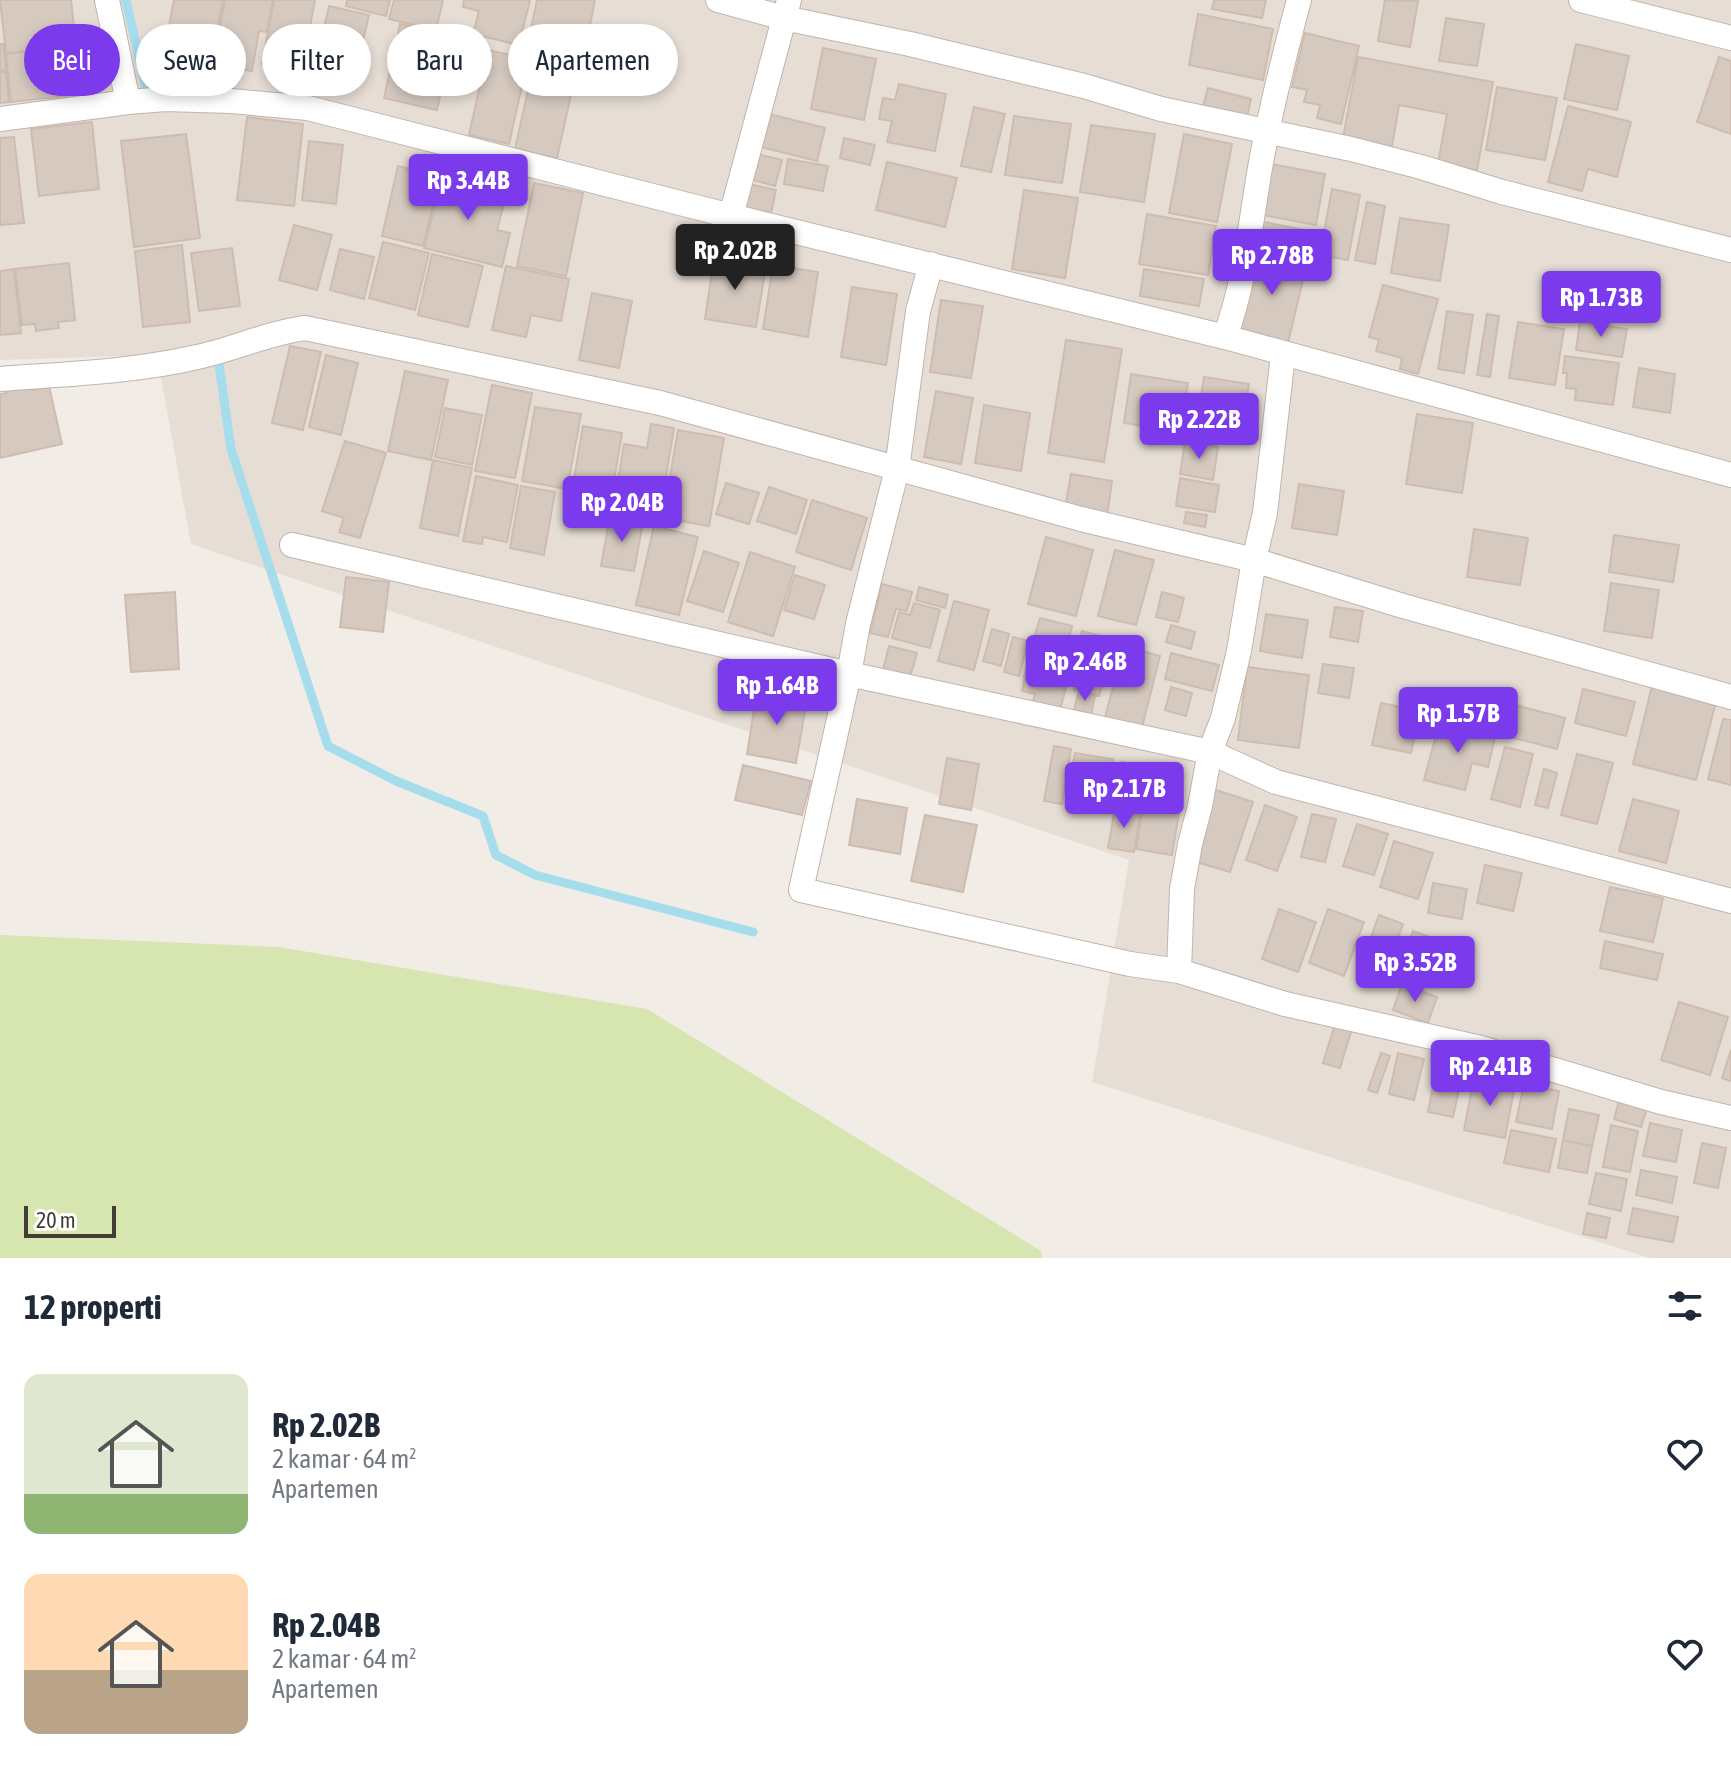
<!DOCTYPE html>
<html lang="id">
<head>
<meta charset="utf-8">
<style>
	:root { --surface:#fff; --page:#f2f2f3; --text:#1f2937; --muted:#747a83; --accent:#7c3aed }
	body { margin:0; font-family:"Asap Condensed",sans-serif; background:var(--page); color:var(--text); height:100vh; display:flex; flex-direction:column; font-size:30px; white-space:nowrap }
	* { box-sizing:border-box; margin:0 }
	p { font-size:26px; color:var(--muted) }
	.icon { flex:none; width:44px; height:44px; fill:none; stroke:currentColor; stroke-width:2; stroke-linecap:round; stroke-linejoin:round }
	.map { position:relative; height:1258px; overflow:hidden }
	.details { display:flex; flex-direction:column; background:var(--surface); flex:1 }
	.details>* { flex:none }
	.hud { position:absolute; left:24px; top:24px; width:800px; height:72px; display:flex; gap:16px }
	.scale { position:absolute; left:24px; bottom:20px; width:92px; box-sizing:border-box; padding-left:8px; border:4px solid #453c36; border-top:0; font-size:22px; line-height:28px; white-space:nowrap; color:#453c36; -webkit-text-stroke:6px #fff; paint-order:stroke }
	.price { position:absolute; translate:-50% -68px; padding:0 18px; border-radius:8px; background:var(--accent); color:#fff; font-size:26px; line-height:52px; filter:drop-shadow(0 2px 4px #0008) }
	.price::after { content:''; position:absolute; left:50%; top:48px; width:24px; height:18px; margin-left:-12px; background:inherit; clip-path:polygon(0 0,100% 0,50% 100%) }
	.price.current { background:#222; color:#fff }
	ul { padding:0; list-style:none }
	li { display:flex; align-items:center; gap:24px; height:200px; padding:0 24px }
	li span { display:grid; place-items:center; flex:none; width:224px; height:160px; border-radius:16px; color:#555 }
	li>.icon { margin-inline-start:auto }
	span .icon { width:96px; height:96px; fill:#fffc; stroke-width:1 }
	li b { font-size:34px }
	h2 { display:flex; justify-content:space-between; align-items:center; height:96px; padding:0 24px; font-size:34px }
	.chip { padding:0 28px; border-radius:36px; background:var(--surface); box-shadow:0 4px 12px #0003; font-size:28px; line-height:72px }
	.chip.current { background:var(--accent); color:#fff }
	.map>svg:first-child { display:block }
	.residential { fill:#e6ddd5 }
	.green { fill:#d7e5b1 }
	.lines { fill:none; stroke-linecap:round; stroke-linejoin:round }
	.stream { stroke:#a5ddec; stroke-width:9 }
	.building { fill:#d6c9bf; stroke:#cebcb0; stroke-width:2 }
	.minor-casing { stroke:#c0b5ac; stroke-width:26 }
	.minor { stroke:#fff; stroke-width:24 }
</style>
</head>
<body>
<div class="map">
<svg width="1731" height="1258" viewBox="0 0 1731 1258">
	<rect width="100%" height="100%" fill="#f2ece6"/>
	<path class="residential" d="M 0,0 L 1731,0 L 1731,1258 L 1650,1258 L 1092,1082 L 1129,860 L 191,544 L 157,355 L 0,360 Z"/>
	<path class="green" d="M 0,935 L 279,947 L 647,1009 L 1041,1251 L 1042,1258 L 0,1258 Z"/>
	<g class="lines">
		<path class="stream" d="M 126,0 L 145,84 L 174,86
			M 218,357 L 231,449 L 328,746 L 396,781 L 483,816 L 496,855 L 535,875 L 753,932"/>
	</g>
	<path class="building" d="M 0,0 L 71,0 L 76,45 L 6,53 Z
		M 174,0 L 223,0 L 212,57 L 178,51 L 182,28 L 169,26 Z
		M 225,0 L 273,0 L 267,32 L 259,31 L 252,71 L 213,64 Z
		M 274,0 L 315,0 L 304,59 L 282,55 L 280,67 L 262,64 Z
		M 347,0 L 390,0 L 386,16 L 346,6 Z
		M 394,0 L 443,0 L 436,30 L 389,19 Z
		M 464,0 L 530,0 L 519,45 L 473,34 L 479,11 L 463,7 Z
		M 537,0 L 595,0 L 587,40 L 531,29 Z
		M 1214,0 L 1266,0 L 1262,18 L 1212,9 Z
		M 1385,0 L 1418,1 L 1410,47 L 1378,41 Z
		M 329,6 L 369,15 L 352,89 L 312,80 Z
		M 1198,14 L 1273,29 L 1263,80 L 1189,65 Z
		M 1446,18 L 1484,24 L 1477,66 L 1439,61 Z
		M 400,24 L 453,36 L 437,110 L 384,98 Z
		M 1305,33 L 1359,46 L 1341,124 L 1317,118 L 1320,105 L 1304,102 L 1307,90 L 1292,87 Z
		M 0,44 L 3,44 L 6,70 L 0,71 Z
		M 1576,44 L 1629,56 L 1617,110 L 1564,99 Z
		M 77,45 L 83,94 L 11,102 L 6,54 Z
		M 823,48 L 876,59 L 864,120 L 811,109 Z
		M 488,50 L 528,59 L 509,144 L 469,135 Z
		M 1358,57 L 1493,82 L 1477,170 L 1438,163 L 1447,114 L 1399,105 L 1391,152 L 1342,143 Z
		M 1719,57 L 1731,61 L 1731,134 L 1697,122 Z
		M 534,63 L 576,72 L 557,158 L 515,149 Z
		M 0,72 L 6,72 L 9,102 L 0,103 Z
		M 899,84 L 946,94 L 935,151 L 887,142 L 892,121 L 879,119 L 883,98 L 895,100 Z
		M 1497,87 L 1557,98 L 1545,160 L 1486,150 Z
		M 1208,88 L 1251,99 L 1246,121 L 1202,110 Z
		M 1568,106 L 1631,122 L 1617,177 L 1588,169 L 1582,191 L 1548,182 Z
		M 974,107 L 1005,114 L 991,172 L 961,166 Z
		M 765,113 L 825,128 L 817,161 L 757,146 Z
		M 1014,116 L 1071,124 L 1062,183 L 1005,175 Z
		M 247,117 L 303,124 L 294,206 L 237,200 Z
		M 92,122 L 99,189 L 39,196 L 31,129 Z
		M 1091,125 L 1155,134 L 1144,202 L 1080,192 Z
		M 186,134 L 200,238 L 134,247 L 121,141 Z
		M 1184,134 L 1232,144 L 1217,222 L 1169,213 Z
		M 14,137 L 24,223 L 0,225 L 0,138 Z
		M 844,138 L 875,145 L 870,165 L 840,158 Z
		M 309,141 L 343,145 L 336,204 L 302,200 Z
		M 757,154 L 782,160 L 775,186 L 750,179 Z
		M 788,159 L 828,166 L 823,191 L 784,184 Z
		M 887,162 L 957,178 L 945,227 L 876,210 Z
		M 1266,163 L 1325,174 L 1316,225 L 1257,214 Z
		M 398,166 L 440,176 L 423,246 L 382,236 Z
		M 443,175 L 507,192 L 497,230 L 510,233 L 502,267 L 424,248 Z
		M 534,183 L 583,193 L 566,276 L 517,266 Z
		M 744,183 L 776,190 L 771,213 L 739,206 Z
		M 1332,189 L 1360,195 L 1348,260 L 1320,255 Z
		M 1024,190 L 1078,198 L 1065,278 L 1012,269 Z
		M 1367,202 L 1385,206 L 1375,264 L 1355,260 Z
		M 1147,214 L 1216,226 L 1208,275 L 1139,264 Z
		M 1400,218 L 1449,225 L 1440,281 L 1391,273 Z
		M 1255,220 L 1308,231 L 1304,251 L 1251,241 Z
		M 294,225 L 332,235 L 317,290 L 279,280 Z
		M 383,242 L 429,253 L 415,310 L 369,298 Z
		M 182,245 L 190,322 L 143,327 L 135,251 Z
		M 232,248 L 240,306 L 199,311 L 191,253 Z
		M 340,249 L 374,257 L 364,299 L 330,290 Z
		M 1256,251 L 1307,263 L 1288,343 L 1236,330 Z
		M 432,254 L 483,266 L 468,327 L 418,315 Z
		M 714,258 L 766,266 L 756,327 L 705,319 Z
		M 69,263 L 75,320 L 58,322 L 59,328 L 36,331 L 35,324 L 22,325 L 15,269 Z
		M 773,265 L 818,272 L 808,337 L 763,329 Z
		M 506,266 L 569,279 L 561,321 L 531,315 L 526,337 L 492,330 Z
		M 14,269 L 21,333 L 0,335 L 0,271 Z
		M 1144,269 L 1204,279 L 1199,306 L 1140,296 Z
		M 1383,285 L 1438,299 L 1418,374 L 1400,369 L 1402,358 L 1376,351 L 1379,340 L 1369,337 Z
		M 852,287 L 897,294 L 886,365 L 841,357 Z
		M 592,293 L 632,301 L 619,368 L 579,360 Z
		M 941,300 L 983,306 L 971,378 L 930,372 Z
		M 1447,311 L 1473,315 L 1464,373 L 1438,369 Z
		M 1487,314 L 1499,316 L 1490,377 L 1477,375 Z
		M 1518,322 L 1564,329 L 1555,385 L 1509,378 Z
		M 1580,322 L 1627,329 L 1622,357 L 1576,350 Z
		M 1066,340 L 1122,349 L 1104,462 L 1048,453 Z
		M 290,346 L 321,352 L 303,430 L 272,423 Z
		M 326,355 L 358,363 L 341,435 L 309,427 Z
		M 1565,356 L 1619,363 L 1613,405 L 1575,400 L 1576,389 L 1566,388 L 1567,373 L 1563,373 Z
		M 1639,368 L 1675,374 L 1670,413 L 1633,407 Z
		M 405,371 L 448,380 L 431,460 L 388,451 Z
		M 1131,374 L 1188,383 L 1180,432 L 1124,423 Z
		M 1204,377 L 1249,384 L 1242,424 L 1198,417 Z
		M 29,379 L 32,390 L 49,386 L 62,444 L 0,458 L 0,394 L 7,393 L 5,385 Z
		M 492,385 L 532,393 L 515,478 L 475,471 Z
		M 936,391 L 973,398 L 961,464 L 924,457 Z
		M 984,405 L 1030,413 L 1021,471 L 975,463 Z
		M 535,407 L 581,414 L 567,489 L 522,481 Z
		M 445,408 L 482,415 L 472,465 L 435,457 Z
		M 1417,414 L 1473,423 L 1462,493 L 1406,484 Z
		M 651,424 L 674,428 L 661,507 L 615,499 L 624,444 L 647,448 Z
		M 583,426 L 622,433 L 611,498 L 572,491 Z
		M 678,430 L 724,438 L 709,526 L 663,518 Z
		M 345,441 L 386,453 L 360,538 L 339,532 L 344,518 L 322,511 Z
		M 1185,442 L 1218,447 L 1213,480 L 1180,474 Z
		M 433,460 L 472,468 L 458,536 L 420,528 Z
		M 1071,474 L 1112,481 L 1107,516 L 1065,509 Z
		M 476,476 L 518,485 L 507,542 L 483,537 L 482,544 L 463,541 Z
		M 1180,478 L 1219,485 L 1215,512 L 1176,506 Z
		M 726,483 L 759,493 L 749,524 L 716,514 Z
		M 1299,484 L 1344,491 L 1337,535 L 1292,528 Z
		M 521,486 L 555,492 L 544,555 L 510,548 Z
		M 769,487 L 807,500 L 796,534 L 757,521 Z
		M 812,500 L 867,518 L 851,570 L 796,552 Z
		M 1186,512 L 1207,515 L 1205,527 L 1184,523 Z
		M 610,516 L 643,522 L 634,571 L 601,566 Z
		M 654,526 L 698,537 L 679,615 L 636,605 Z
		M 1474,529 L 1528,538 L 1520,585 L 1467,577 Z
		M 1614,535 L 1679,545 L 1673,582 L 1609,572 Z
		M 1046,537 L 1093,550 L 1076,616 L 1028,604 Z
		M 1115,550 L 1154,560 L 1136,625 L 1098,616 Z
		M 704,551 L 739,563 L 723,612 L 687,601 Z
		M 750,552 L 795,567 L 773,636 L 728,622 Z
		M 795,575 L 825,585 L 814,619 L 784,610 Z
		M 346,577 L 389,582 L 383,632 L 340,627 Z
		M 1611,583 L 1659,590 L 1652,638 L 1604,631 Z
		M 882,584 L 912,592 L 907,611 L 896,609 L 888,637 L 870,633 Z
		M 919,587 L 948,595 L 945,608 L 916,600 Z
		M 175,592 L 179,669 L 131,672 L 125,595 Z
		M 1162,592 L 1184,598 L 1178,622 L 1156,617 Z
		M 954,601 L 989,610 L 974,670 L 938,661 Z
		M 914,603 L 940,610 L 930,648 L 892,638 L 899,612 L 910,615 Z
		M 1335,607 L 1363,611 L 1358,642 L 1330,637 Z
		M 1266,614 L 1308,620 L 1302,658 L 1260,651 Z
		M 1040,618 L 1072,626 L 1064,658 L 1031,649 Z
		M 1171,625 L 1195,632 L 1191,649 L 1166,642 Z
		M 992,629 L 1009,634 L 1001,666 L 983,661 Z
		M 1082,631 L 1115,640 L 1108,666 L 1075,658 Z
		M 1013,637 L 1028,641 L 1019,676 L 1004,672 Z
		M 889,646 L 917,653 L 910,677 L 883,670 Z
		M 1124,646 L 1160,656 L 1142,727 L 1105,717 Z
		M 1031,649 L 1073,660 L 1066,688 L 1024,677 Z
		M 1171,653 L 1219,665 L 1212,691 L 1165,679 Z
		M 1323,664 L 1354,668 L 1349,698 L 1318,693 Z
		M 1080,665 L 1106,671 L 1099,696 L 1074,690 Z
		M 1247,667 L 1309,675 L 1299,748 L 1238,740 Z
		M 1025,678 L 1066,688 L 1059,714 L 1031,707 L 1035,694 L 1022,691 Z
		M 1652,686 L 1716,702 L 1696,780 L 1633,764 Z
		M 1171,687 L 1192,693 L 1186,716 L 1165,710 Z
		M 1583,689 L 1635,702 L 1626,736 L 1575,723 Z
		M 757,691 L 807,699 L 796,763 L 747,754 Z
		M 1079,691 L 1095,695 L 1091,715 L 1074,710 Z
		M 1381,703 L 1420,711 L 1411,753 L 1372,745 Z
		M 1511,704 L 1565,718 L 1557,749 L 1503,735 Z
		M 1723,719 L 1731,720 L 1731,785 L 1708,779 Z
		M 1439,724 L 1455,728 L 1456,724 L 1496,734 L 1488,767 L 1472,763 L 1465,790 L 1424,780 Z
		M 1054,746 L 1071,749 L 1062,804 L 1044,801 Z
		M 1505,747 L 1533,754 L 1520,807 L 1491,799 Z
		M 1075,753 L 1113,759 L 1105,805 L 1067,799 Z
		M 1577,754 L 1613,763 L 1597,824 L 1561,815 Z
		M 947,758 L 979,764 L 971,810 L 939,804 Z
		M 1122,762 L 1148,767 L 1141,810 L 1114,805 Z
		M 743,765 L 811,781 L 802,815 L 735,800 Z
		M 1544,769 L 1557,773 L 1548,808 L 1535,805 Z
		M 1146,789 L 1182,795 L 1172,855 L 1136,849 Z
		M 1216,790 L 1253,802 L 1230,872 L 1193,861 Z
		M 857,799 L 907,808 L 900,854 L 849,845 Z
		M 1633,799 L 1679,811 L 1666,863 L 1619,851 Z
		M 1265,805 L 1297,817 L 1277,871 L 1246,860 Z
		M 1115,808 L 1141,812 L 1134,852 L 1108,848 Z
		M 1312,814 L 1336,819 L 1325,862 L 1301,857 Z
		M 925,815 L 977,825 L 963,892 L 911,881 Z
		M 1357,824 L 1388,834 L 1374,875 L 1343,866 Z
		M 1394,841 L 1433,853 L 1418,899 L 1380,887 Z
		M 1485,865 L 1522,873 L 1513,911 L 1477,903 Z
		M 1433,883 L 1467,889 L 1462,919 L 1428,913 Z
		M 1610,887 L 1663,898 L 1653,942 L 1600,931 Z
		M 1279,909 L 1316,922 L 1298,972 L 1262,959 Z
		M 1328,909 L 1364,922 L 1344,976 L 1309,963 Z
		M 1379,915 L 1403,924 L 1383,979 L 1359,971 Z
		M 1413,931 L 1450,944 L 1435,988 L 1397,974 Z
		M 1605,941 L 1663,954 L 1657,980 L 1600,968 Z
		M 1402,984 L 1437,997 L 1428,1023 L 1393,1010 Z
		M 1679,1002 L 1728,1017 L 1710,1075 L 1661,1060 Z
		M 1335,1024 L 1352,1029 L 1340,1068 L 1323,1063 Z
		M 1731,1050 L 1731,1081 L 1722,1078 Z
		M 1381,1053 L 1390,1056 L 1377,1093 L 1368,1090 Z
		M 1398,1053 L 1424,1059 L 1414,1100 L 1389,1094 Z
		M 1438,1061 L 1464,1066 L 1453,1117 L 1428,1112 Z
		M 1474,1078 L 1515,1085 L 1505,1138 L 1464,1130 Z
		M 1524,1084 L 1559,1091 L 1552,1129 L 1516,1122 Z
		M 1621,1094 L 1649,1102 L 1641,1127 L 1614,1119 Z
		M 1569,1109 L 1599,1115 L 1592,1146 L 1563,1140 Z
		M 1650,1123 L 1682,1130 L 1676,1162 L 1643,1156 Z
		M 1611,1125 L 1638,1131 L 1630,1172 L 1603,1167 Z
		M 1511,1130 L 1556,1139 L 1549,1172 L 1504,1163 Z
		M 1563,1140 L 1592,1146 L 1587,1173 L 1558,1168 Z
		M 1702,1143 L 1726,1148 L 1718,1188 L 1694,1183 Z
		M 1641,1170 L 1677,1177 L 1672,1203 L 1636,1195 Z
		M 1596,1173 L 1627,1179 L 1621,1211 L 1589,1204 Z
		M 1633,1208 L 1678,1217 L 1673,1242 L 1628,1234 Z
		M 1587,1213 L 1610,1218 L 1606,1238 L 1583,1234 Z"/>
	<g class="lines">
		<defs>
			<path id="minor" d="M 107,0 L 128,102
				M 718,0 L 784,18 L 910,44 L 1084,86 L 1161,109 L 1351,149 L 1421,167 L 1502,192 L 1731,250
				M 1581,0 L 1731,38
				M 0,119 L 128,102 L 166,99 L 231,101 L 308,108 L 731,216 L 1225,337 L 1731,475
				M 731,216 L 789,0
				M 931,264 L 918,311 L 897,469 L 858,624 L 849,674 L 801,890 L 1130,964 L 1179,971 L 1182,889 L 1190,844 L 1200,806 L 1210,752 L 1223,718 L 1239,651 L 1254,560 L 1265,513 L 1283,355
				M 1225,337 C 1245,282 1250,226 1260,168 C 1270,112 1284,56 1299,0
				M 0,379 C 65,374 133,372 197,357 C 235,349 267,333 305,328 L 660,403 L 1081,519 L 1254,560 L 1403,606 L 1731,697
				M 292,545 L 849,674 L 1210,752 L 1276,782 L 1731,901
				M 1179,971 L 1285,1004 L 1481,1048 L 1661,1102 L 1731,1118"/>
		</defs>
		<use href="#minor" class="minor-casing"/>
		<use href="#minor" class="minor"/>
	</g>
</svg>
<div class="scale">20 m</div>
<b class="price" style="left:468px;top:222px">Rp 3.44B</b>
<b class="price current" style="left:735px;top:292px">Rp 2.02B</b>
<b class="price" style="left:1272px;top:297px">Rp 2.78B</b>
<b class="price" style="left:1601px;top:339px">Rp 1.73B</b>
<b class="price" style="left:1199px;top:461px">Rp 2.22B</b>
<b class="price" style="left:622px;top:544px">Rp 2.04B</b>
<b class="price" style="left:1085px;top:703px">Rp 2.46B</b>
<b class="price" style="left:777px;top:727px">Rp 1.64B</b>
<b class="price" style="left:1458px;top:755px">Rp 1.57B</b>
<b class="price" style="left:1124px;top:830px">Rp 2.17B</b>
<b class="price" style="left:1415px;top:1004px">Rp 3.52B</b>
<b class="price" style="left:1490px;top:1108px">Rp 2.41B</b>
<div class="hud">
<a class="chip current">Beli</a>
<a class="chip">Sewa</a>
<a class="chip">Filter</a>
<a class="chip">Baru</a>
<a class="chip">Apartemen</a>
</div>
</div>
<section class="details">
<h2>12 properti<svg class="icon" aria-label="filters" viewBox="0 0 24 24"><path d="M4 7h16M4 17h16"/><circle cx="9" cy="7" r="2"/><circle cx="15" cy="17" r="2"/></svg></h2>
<ul>
<li><span style="background:linear-gradient(#dfe7d0 75%,#8fb573 0)"><svg class="icon" aria-label="home" viewBox="0 0 24 24"><path d="M3 11l9-7 9 7M6 9v11h12V9"/></svg></span><div><b>Rp 2.02B</b><p>2 kamar · 64 m²</p><p>Apartemen</p></div><svg class="icon" aria-label="heart" viewBox="0 0 24 24"><path d="M12 20l-8-8c-3-5 5-10 8-4 3-6 11-1 8 4z"/></svg></li>
<li><span style="background:linear-gradient(#ffd9b3 60%,#b9a48a 0)"><svg class="icon" aria-label="home" viewBox="0 0 24 24"><path d="M3 11l9-7 9 7M6 9v11h12V9"/></svg></span><div><b>Rp 2.04B</b><p>2 kamar · 64 m²</p><p>Apartemen</p></div><svg class="icon" aria-label="heart" viewBox="0 0 24 24"><path d="M12 20l-8-8c-3-5 5-10 8-4 3-6 11-1 8 4z"/></svg></li>
</ul>
</section>
</body>
</html>
